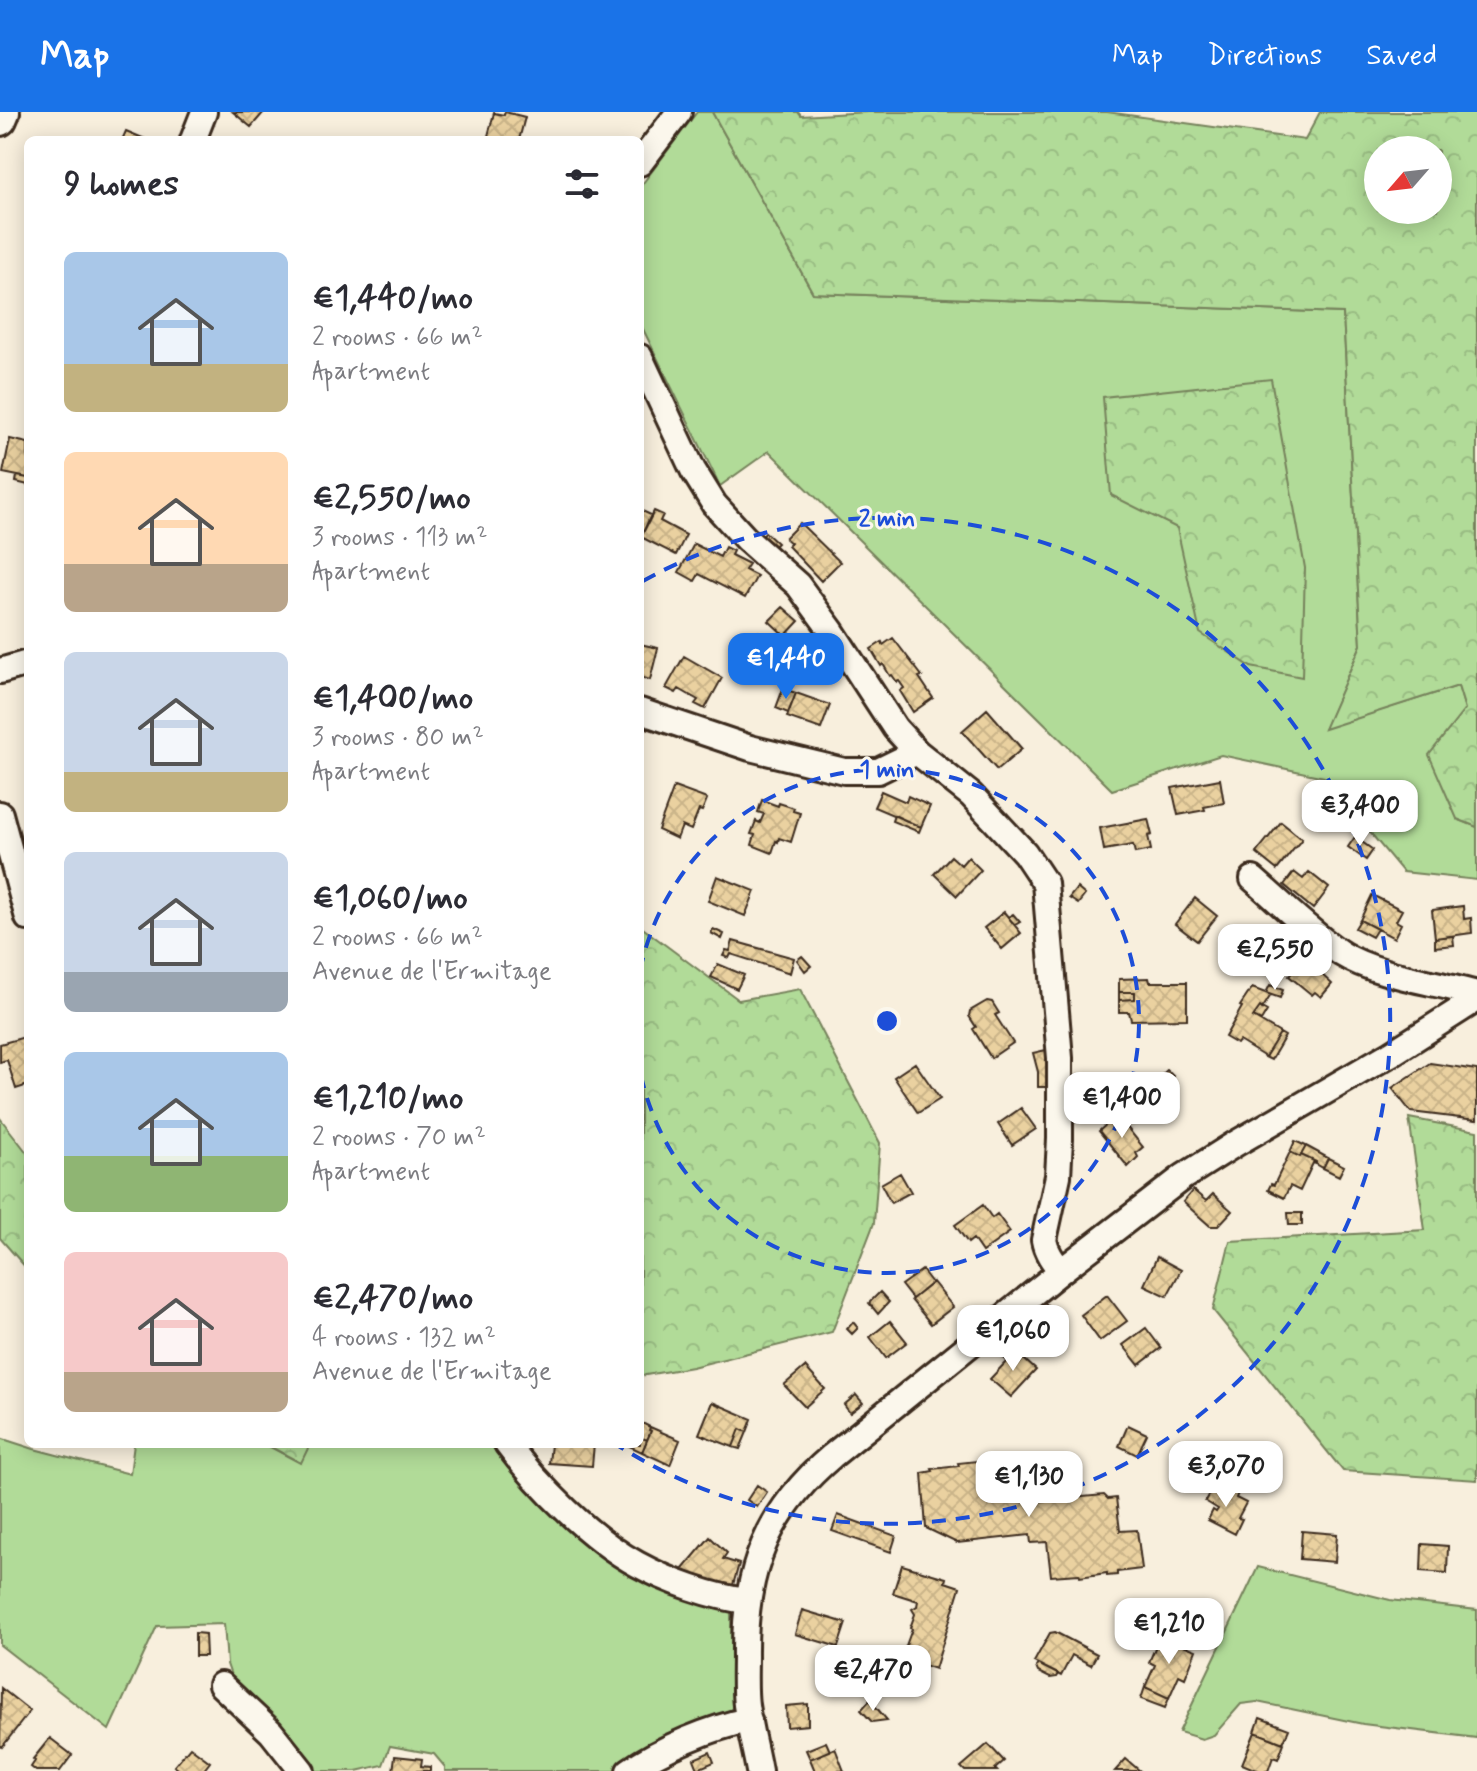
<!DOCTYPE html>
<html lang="en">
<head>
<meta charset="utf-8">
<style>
	:root { --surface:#fff; --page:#f7f7f7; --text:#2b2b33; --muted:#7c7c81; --accent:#1a73e8 }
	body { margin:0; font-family:Mynerve,sans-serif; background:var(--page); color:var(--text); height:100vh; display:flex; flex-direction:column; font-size:30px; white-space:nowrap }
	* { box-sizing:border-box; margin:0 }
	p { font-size:26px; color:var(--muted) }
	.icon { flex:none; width:44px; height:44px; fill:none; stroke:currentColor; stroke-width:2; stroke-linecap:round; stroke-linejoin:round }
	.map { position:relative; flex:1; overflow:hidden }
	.details { position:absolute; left:24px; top:24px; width:620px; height:1312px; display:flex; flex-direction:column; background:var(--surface); border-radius:12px; box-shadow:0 4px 20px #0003 }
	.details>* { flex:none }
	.needle { width:52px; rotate:242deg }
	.controls { position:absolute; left:1364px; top:24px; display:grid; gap:16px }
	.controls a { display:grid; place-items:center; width:88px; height:88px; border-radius:50%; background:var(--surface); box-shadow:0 4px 20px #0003; font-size:40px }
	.price { position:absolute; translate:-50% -68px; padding:0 18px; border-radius:16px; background:#fff; color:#222; font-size:26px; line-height:52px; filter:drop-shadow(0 2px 4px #0008) }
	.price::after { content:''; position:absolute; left:50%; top:48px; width:24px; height:18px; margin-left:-12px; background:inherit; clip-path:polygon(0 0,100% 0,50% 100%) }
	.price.active { background:var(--accent); color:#fff }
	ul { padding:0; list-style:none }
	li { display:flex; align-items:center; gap:24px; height:200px; padding:0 40px }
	li span { display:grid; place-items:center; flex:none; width:224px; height:160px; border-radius:12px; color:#555 }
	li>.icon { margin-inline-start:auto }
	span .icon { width:96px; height:96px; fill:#fffc; stroke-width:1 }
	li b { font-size:34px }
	h2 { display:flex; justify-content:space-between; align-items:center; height:96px; padding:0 40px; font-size:34px }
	header { display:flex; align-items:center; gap:48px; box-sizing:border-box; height:112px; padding:0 40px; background:var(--accent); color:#fff }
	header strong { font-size:38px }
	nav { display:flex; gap:44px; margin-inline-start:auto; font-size:28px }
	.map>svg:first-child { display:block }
	.green { fill:#b1db98; stroke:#76825b; stroke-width:2 }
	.forest { fill:url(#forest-crowns); stroke:#76825b; stroke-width:2; fill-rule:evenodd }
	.building { fill:url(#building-cross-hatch); stroke:#3b2a1e; stroke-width:2 }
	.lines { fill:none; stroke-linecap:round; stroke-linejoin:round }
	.minor-casing { stroke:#3b2a1e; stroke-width:30 }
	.secondary-casing { stroke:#3b2a1e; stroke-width:38 }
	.minor { stroke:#fbf7ec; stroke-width:24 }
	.secondary { stroke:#fbf7ec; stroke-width:32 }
	.ring { fill:none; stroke:#1d4ed8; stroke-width:4; stroke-dasharray:14 10 }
	.centre { fill:#1d4ed8; stroke:#fbf7ec; stroke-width:4 }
	.ring-label { font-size:24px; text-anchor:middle; font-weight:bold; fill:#1d4ed8; stroke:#fbf7ec; stroke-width:6; stroke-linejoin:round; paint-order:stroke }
</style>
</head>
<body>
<header>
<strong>Map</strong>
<nav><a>Map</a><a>Directions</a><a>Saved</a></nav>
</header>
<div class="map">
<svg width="1477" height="1659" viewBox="0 0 1477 1659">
	<defs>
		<pattern id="forest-crowns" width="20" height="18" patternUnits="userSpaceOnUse" patternTransform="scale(2)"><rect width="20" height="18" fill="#b1db98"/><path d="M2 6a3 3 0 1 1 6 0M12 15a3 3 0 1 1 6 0" fill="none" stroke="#99bc83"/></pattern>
		<pattern id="building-cross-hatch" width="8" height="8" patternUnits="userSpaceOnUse" patternTransform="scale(2)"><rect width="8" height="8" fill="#ead1a0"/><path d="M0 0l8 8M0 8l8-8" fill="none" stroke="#cab489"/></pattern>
	</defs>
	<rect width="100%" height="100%" fill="#f8efdd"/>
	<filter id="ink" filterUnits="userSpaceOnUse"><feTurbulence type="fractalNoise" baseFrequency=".0125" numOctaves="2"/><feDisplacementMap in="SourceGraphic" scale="16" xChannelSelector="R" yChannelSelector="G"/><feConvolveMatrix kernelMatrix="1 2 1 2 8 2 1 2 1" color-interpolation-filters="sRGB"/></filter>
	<g filter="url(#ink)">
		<path class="green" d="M 697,0 L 712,0 L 813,181 L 1343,201 L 1361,533 L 1325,616 L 1458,574 L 1465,597 L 1457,707 L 1477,715 L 1477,768 L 1403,760 L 1324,665 L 1221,643 L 1112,678 L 769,339 L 720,374 L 640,211 L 640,75 Z
			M 0,1326 L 34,1337 L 130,1362 L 134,1332 L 265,1332 L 300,1351 L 310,1332 L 491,1332 L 608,1444 L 716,1491 L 731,1500 L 732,1596 L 725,1605 L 617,1659 L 445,1659 L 445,1655 L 434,1642 L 390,1634 L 383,1653 L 356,1659 L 312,1659 L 236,1578 L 227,1552 L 224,1512 L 157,1514 L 109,1618 L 0,1533 Z
			M 1258,1455 L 1390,1488 L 1477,1498 L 1477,1626 L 1363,1612 L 1257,1590 L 1241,1592 L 1214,1623 L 1202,1627 L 1179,1620 Z"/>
		<path class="forest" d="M 712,0 L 798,0 L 801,4 L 868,0 L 1107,0 L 1305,28 L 1320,0 L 1477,0 L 1477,715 L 1457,707 L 1429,643 L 1465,597 L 1458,574 L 1324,617 L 1361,533 L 1343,201 L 813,181 ZM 1438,38 L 1438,98 L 1378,98 L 1378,38 Z
			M 1271,267 L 1305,456 L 1302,565 L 1251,555 L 1200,521 L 1177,416 L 1111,383 L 1103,285 Z
			M 640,814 L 739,888 L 800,877 L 880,1031 L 874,1111 L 832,1220 L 692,1255 L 640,1264 Z
			M 0,1006 L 28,1042 L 28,1158 L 0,1126 Z
			M 1409,1006 L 1477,1019 L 1477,1368 L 1343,1359 L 1213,1198 L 1230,1129 L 1425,1118 Z
			M 265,1332 L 310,1332 L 301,1351 Z"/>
		<path class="building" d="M 233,0 L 264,0 L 251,15 Z
			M 505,0 L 525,5 L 519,28 L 487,28 L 494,1 L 504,3 Z
			M 126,19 L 145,27 L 145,28 L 122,28 Z
			M 10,327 L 28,331 L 28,366 L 3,361 Z
			M 17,364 L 28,366 L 28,373 L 16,370 Z
			M 640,398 L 651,403 L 640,427 Z
			M 654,399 L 663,403 L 660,409 L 686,423 L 676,443 L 641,425 Z
			M 800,411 L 840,450 L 821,469 L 788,434 L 791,431 L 785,426 Z
			M 757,420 L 762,424 L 765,420 L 777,431 L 768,440 L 752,425 Z
			M 694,432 L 720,445 L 725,435 L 733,439 L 731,443 L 749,452 L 745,458 L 757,464 L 745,486 L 699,462 L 695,469 L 679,460 Z
			M 783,495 L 799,509 L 785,524 L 769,509 Z
			M 759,520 L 782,536 L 774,548 L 751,531 Z
			M 893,526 L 922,564 L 919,565 L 933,586 L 913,600 L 900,579 L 904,576 L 899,569 L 897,570 L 892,563 L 890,564 L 883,552 L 881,554 L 871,537 L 882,530 L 883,533 Z
			M 640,532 L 658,536 L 650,568 L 640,565 Z
			M 684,544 L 722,566 L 705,597 L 695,592 L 698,588 L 679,577 L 676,581 L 666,576 Z
			M 783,577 L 796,581 L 788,601 L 776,596 Z
			M 796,581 L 830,593 L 821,617 L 787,605 Z
			M 987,597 L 1022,637 L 997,658 L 962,619 Z
			M 1220,667 L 1224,691 L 1204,695 L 1205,698 L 1178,703 L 1172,676 Z
			M 674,675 L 707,687 L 702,699 L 699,698 L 691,718 L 682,714 L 677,727 L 658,718 Z
			M 881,679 L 906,690 L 908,684 L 930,694 L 921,715 L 874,695 Z
			M 762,688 L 778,694 L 779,691 L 794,696 L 793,699 L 800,701 L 791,730 L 779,726 L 778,730 L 776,729 L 772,741 L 752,733 L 755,723 L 751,722 L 756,709 L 760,711 L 764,702 L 758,700 Z
			M 894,703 L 921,715 L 919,720 L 892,709 Z
			M 1148,707 L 1152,723 L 1148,724 L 1151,738 L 1135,741 L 1133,733 L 1104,738 L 1100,716 Z
			M 1281,710 L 1302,727 L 1277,758 L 1256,741 Z
			M 1355,725 L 1373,738 L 1366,748 L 1348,735 Z
			M 951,744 L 961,753 L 968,745 L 981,758 L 957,784 L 934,762 Z
			M 1294,760 L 1303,767 L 1309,760 L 1329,776 L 1313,797 L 1284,773 Z
			M 717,764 L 755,779 L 745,804 L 708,789 Z
			M 1077,776 L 1085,783 L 1078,792 L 1069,786 Z
			M 1372,783 L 1402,798 L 1396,809 L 1401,812 L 1394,826 L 1360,808 Z
			M 1195,786 L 1217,804 L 1197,829 L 1175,812 Z
			M 1463,794 L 1464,807 L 1471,806 L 1472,821 L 1435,826 L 1432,798 Z
			M 1004,800 L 1021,821 L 1002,837 L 984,816 Z
			M 1013,802 L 1020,810 L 1015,813 L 1008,805 Z
			M 1360,808 L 1377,817 L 1372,825 L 1355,816 Z
			M 1242,813 L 1272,836 L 1256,857 L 1226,835 Z
			M 713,817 L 724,822 L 722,827 L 711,821 Z
			M 1453,824 L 1454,833 L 1435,835 L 1435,826 Z
			M 733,829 L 794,846 L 790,861 L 731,842 L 729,846 L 723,844 L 726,838 L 730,839 Z
			M 802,844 L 811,854 L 805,859 L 797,848 Z
			M 1304,846 L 1332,872 L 1321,885 L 1315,880 L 1312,883 L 1289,864 Z
			M 718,852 L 744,863 L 737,877 L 711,865 Z
			M 1149,866 L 1150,870 L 1187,870 L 1187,907 L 1131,908 L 1129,900 L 1119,900 L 1119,888 L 1135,887 L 1135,880 L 1119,880 L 1119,867 Z
			M 1270,873 L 1283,878 L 1280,886 L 1266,881 Z
			M 1252,876 L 1271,883 L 1262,897 L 1260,895 L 1253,905 L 1280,921 L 1265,945 L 1239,929 L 1237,932 L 1225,925 L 1242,895 L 1240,894 Z
			M 1119,880 L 1135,880 L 1135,887 L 1119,888 Z
			M 987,889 L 992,890 L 999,901 L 995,903 L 1013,931 L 991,946 L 973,917 L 976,915 L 969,904 L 970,899 Z
			M 1260,895 L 1267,899 L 1261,909 L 1253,905 Z
			M 1280,921 L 1285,924 L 1271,948 L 1265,945 Z
			M 28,924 L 28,973 L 16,977 L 7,948 L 0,950 L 0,932 Z
			M 1046,938 L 1050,959 L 1050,975 L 1038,975 L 1038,960 L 1033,941 Z
			M 915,951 L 940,987 L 918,1001 L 894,965 Z
			M 1430,951 L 1477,958 L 1477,1008 L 1411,1000 L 1392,976 Z
			M 1167,958 L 1173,964 L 1165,973 L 1158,967 Z
			M 1021,996 L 1036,1017 L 1012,1033 L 998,1012 Z
			M 1117,1003 L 1143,1035 L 1136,1041 L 1138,1045 L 1128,1055 L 1099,1019 Z
			M 1295,1029 L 1306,1034 L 1300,1045 L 1290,1040 Z
			M 1306,1034 L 1328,1046 L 1323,1056 L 1316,1052 L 1316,1050 L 1301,1043 Z
			M 1290,1040 L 1300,1045 L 1301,1043 L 1316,1050 L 1316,1052 L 1313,1051 L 1300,1079 L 1290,1074 L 1284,1086 L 1268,1078 L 1271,1072 L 1274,1073 Z
			M 1328,1046 L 1344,1054 L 1339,1064 L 1323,1056 Z
			M 900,1061 L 911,1080 L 891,1091 L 881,1072 Z
			M 1193,1078 L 1206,1089 L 1213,1082 L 1232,1099 L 1218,1114 L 1210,1114 L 1183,1090 Z
			M 983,1093 L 992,1106 L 997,1102 L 1010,1120 L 982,1140 L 973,1127 L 968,1131 L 955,1113 Z
			M 1288,1101 L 1302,1101 L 1302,1113 L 1289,1113 Z
			M 1157,1145 L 1181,1158 L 1167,1184 L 1144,1173 Z
			M 922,1158 L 932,1171 L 912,1187 L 901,1173 Z
			M 933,1170 L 953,1195 L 931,1212 L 911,1188 Z
			M 880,1180 L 889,1190 L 878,1202 L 869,1191 Z
			M 1107,1183 L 1127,1209 L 1100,1229 L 1081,1203 Z
			M 1042,1187 L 1058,1206 L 1042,1218 L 1037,1211 L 1033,1214 L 1030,1210 L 1026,1213 L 1016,1207 Z
			M 890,1209 L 907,1230 L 886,1246 L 870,1225 Z
			M 853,1210 L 858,1216 L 852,1222 L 847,1217 Z
			M 1146,1216 L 1161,1236 L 1139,1253 L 1123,1233 Z
			M 1013,1237 L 1036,1258 L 1011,1285 L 990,1267 L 1007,1249 L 1004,1246 Z
			M 805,1255 L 825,1277 L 805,1295 L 784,1273 Z
			M 856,1283 L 863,1291 L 850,1301 L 844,1293 Z
			M 712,1290 L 752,1307 L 747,1320 L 740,1317 L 733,1335 L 699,1322 Z
			M 640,1310 L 650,1315 L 649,1318 L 651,1319 L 647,1328 L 640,1325 Z
			M 1128,1313 L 1147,1322 L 1137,1343 L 1119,1334 Z
			M 650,1315 L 680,1328 L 670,1353 L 642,1340 L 651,1319 L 649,1318 Z
			M 740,1317 L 747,1320 L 740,1337 L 733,1335 Z
			M 640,1325 L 647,1328 L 642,1340 L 625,1332 L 640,1332 Z
			M 551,1332 L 594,1332 L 592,1354 L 549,1351 Z
			M 986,1348 L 986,1352 L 1012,1349 L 1016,1389 L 1028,1390 L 1104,1383 L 1108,1387 L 1116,1386 L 1120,1419 L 1137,1418 L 1142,1457 L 1117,1460 L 1117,1463 L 1107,1464 L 1107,1461 L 1080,1465 L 1079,1462 L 1051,1464 L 1047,1430 L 1031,1431 L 1030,1423 L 957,1431 L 926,1416 L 922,1361 L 933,1359 L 932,1357 L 959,1354 L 958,1351 Z
			M 757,1373 L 767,1380 L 757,1395 L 747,1388 Z
			M 1213,1374 L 1225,1380 L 1228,1376 L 1238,1381 L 1236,1386 L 1246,1391 L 1238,1406 L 1242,1407 L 1235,1422 L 1208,1408 L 1213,1398 L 1216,1400 L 1218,1397 L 1205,1389 Z
			M 838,1403 L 896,1424 L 891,1440 L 832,1419 Z
			M 1302,1419 L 1337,1422 L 1335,1450 L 1300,1447 Z
			M 710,1425 L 727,1441 L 723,1447 L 739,1452 L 731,1480 L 677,1464 Z
			M 1422,1432 L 1448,1434 L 1447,1461 L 1421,1459 Z
			M 902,1453 L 946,1466 L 945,1470 L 960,1475 L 935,1557 L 920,1552 L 919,1556 L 900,1550 L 912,1517 L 910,1516 L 915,1502 L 912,1497 L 917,1494 L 918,1489 L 893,1481 Z
			M 802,1498 L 846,1511 L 838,1535 L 795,1522 Z
			M 1055,1520 L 1097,1542 L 1091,1553 L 1072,1543 L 1061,1564 L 1034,1550 L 1050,1521 Z
			M 195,1521 L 205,1522 L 206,1544 L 195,1544 Z
			M 1160,1524 L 1196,1538 L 1185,1566 L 1179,1563 L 1169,1586 L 1145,1575 L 1155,1553 L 1149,1550 Z
			M 1038,1552 L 1058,1562 L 1056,1565 L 1050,1566 L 1038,1560 L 1036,1555 Z
			M 1145,1575 L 1169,1586 L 1165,1596 L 1141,1587 Z
			M 1,1576 L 30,1599 L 2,1635 L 0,1633 Z
			M 870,1588 L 887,1608 L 872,1610 L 861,1598 Z
			M 808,1592 L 808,1613 L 787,1615 L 786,1594 Z
			M 1260,1606 L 1289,1617 L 1283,1631 L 1255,1620 Z
			M 1255,1620 L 1284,1631 L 1278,1647 L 1273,1645 L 1268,1659 L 1259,1659 L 1242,1652 Z
			M 50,1626 L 72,1643 L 60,1659 L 36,1659 L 31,1655 L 35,1649 L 33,1647 Z
			M 826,1630 L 830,1639 L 810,1647 L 806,1638 Z
			M 988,1632 L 1004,1649 L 995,1657 L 997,1659 L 965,1659 L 961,1655 Z
			M 190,1635 L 210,1650 L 203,1659 L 177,1659 L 178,1657 L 174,1654 Z
			M 835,1636 L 844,1659 L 815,1659 L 810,1647 Z
			M 710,1640 L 714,1650 L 698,1657 L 694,1647 Z
			M 395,1644 L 422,1647 L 421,1654 L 430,1655 L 430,1659 L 393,1659 Z
			M 1126,1647 L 1140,1659 L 1115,1659 Z"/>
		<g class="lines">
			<defs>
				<path id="minor" d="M 193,28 L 204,0
					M 640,51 L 679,0
					M 640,245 L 693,358 L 714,392 L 746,427 L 798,473 L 831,518 L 895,616 L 917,640
					M 0,559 L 28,551
					M 640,599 L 750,636 L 844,659 L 878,659 L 917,640 L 971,683 L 1025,741 L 1045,771 L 1060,946 L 1060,1027 L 1058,1064 L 1044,1128 C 1046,1140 1053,1149 1061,1159
					M 0,702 L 28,806
					M 1253,767 C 1282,792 1310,821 1342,842 C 1378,864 1436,870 1477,882
					M 507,1332 C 538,1374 591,1427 637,1452 C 668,1469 712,1485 747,1489
					M 221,1573 L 271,1620 L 302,1659
					M 629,1659 C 660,1637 712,1615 749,1608
					M 759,1659 C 755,1637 749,1615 746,1593 C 744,1577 745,1560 745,1544 C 744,1459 767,1399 832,1344 L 1061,1159 L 1183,1065 L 1235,1032 L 1392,941 L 1477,887"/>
				<path id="secondary" d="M 0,7 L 3,0"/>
			</defs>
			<use href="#minor" class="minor-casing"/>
			<use href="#secondary" class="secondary-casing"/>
			<use href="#minor" class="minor"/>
			<use href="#secondary" class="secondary"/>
		</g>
	</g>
	<g class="ring">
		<path d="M640 859A252 252 0 1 1 640 959"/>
		<path d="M643 469A503 503 0 1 1 617 1333"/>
	</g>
	<circle cx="887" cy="909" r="12" class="centre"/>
	<g class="ring-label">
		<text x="887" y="414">2 min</text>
		<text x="887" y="665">1 min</text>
	</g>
</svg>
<div class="controls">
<a><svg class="needle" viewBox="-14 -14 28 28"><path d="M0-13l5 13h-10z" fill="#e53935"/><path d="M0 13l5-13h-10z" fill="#7c7c81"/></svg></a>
</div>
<b class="price active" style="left:786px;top:589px">€1,440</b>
<b class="price" style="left:1360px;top:736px">€3,400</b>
<b class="price" style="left:1275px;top:880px">€2,550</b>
<b class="price" style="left:1122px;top:1028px">€1,400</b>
<b class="price" style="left:1013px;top:1261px">€1,060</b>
<b class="price" style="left:1226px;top:1397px">€3,070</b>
<b class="price" style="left:1029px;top:1407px">€1,130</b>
<b class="price" style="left:1169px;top:1554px">€1,210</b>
<b class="price" style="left:873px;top:1601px">€2,470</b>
<section class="details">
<h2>9 homes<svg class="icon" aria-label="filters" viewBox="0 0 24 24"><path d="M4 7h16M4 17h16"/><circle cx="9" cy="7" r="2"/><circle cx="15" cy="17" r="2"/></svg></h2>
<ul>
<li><span style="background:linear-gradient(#a9c7e8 70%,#c2b280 0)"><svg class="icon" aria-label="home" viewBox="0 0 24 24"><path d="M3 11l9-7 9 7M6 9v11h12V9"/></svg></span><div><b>€1,440/mo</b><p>2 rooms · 66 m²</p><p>Apartment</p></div></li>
<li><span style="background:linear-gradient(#ffd9b3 70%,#b9a48a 0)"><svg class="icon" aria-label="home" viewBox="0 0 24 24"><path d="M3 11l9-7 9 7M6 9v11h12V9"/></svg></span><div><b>€2,550/mo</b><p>3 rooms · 113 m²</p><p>Apartment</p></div></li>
<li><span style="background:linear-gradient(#c9d6e8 75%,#c2b280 0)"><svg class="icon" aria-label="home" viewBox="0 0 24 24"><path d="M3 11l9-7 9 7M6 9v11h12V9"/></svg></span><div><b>€1,400/mo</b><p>3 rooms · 80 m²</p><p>Apartment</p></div></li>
<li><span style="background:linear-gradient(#c9d6e8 75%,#9aa5b1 0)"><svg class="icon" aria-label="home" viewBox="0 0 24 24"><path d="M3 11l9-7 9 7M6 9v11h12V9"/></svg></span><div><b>€1,060/mo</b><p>2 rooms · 66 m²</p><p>Avenue de l'Ermitage</p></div></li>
<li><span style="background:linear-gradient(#a9c7e8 65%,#8fb573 0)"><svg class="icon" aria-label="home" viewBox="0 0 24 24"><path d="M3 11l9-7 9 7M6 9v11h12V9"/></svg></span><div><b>€1,210/mo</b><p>2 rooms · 70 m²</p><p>Apartment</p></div></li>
<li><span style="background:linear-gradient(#f6c9c9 75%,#b9a48a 0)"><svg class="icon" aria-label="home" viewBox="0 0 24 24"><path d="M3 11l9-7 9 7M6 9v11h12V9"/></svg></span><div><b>€2,470/mo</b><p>4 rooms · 132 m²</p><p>Avenue de l'Ermitage</p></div></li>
</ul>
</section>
</div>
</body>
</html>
